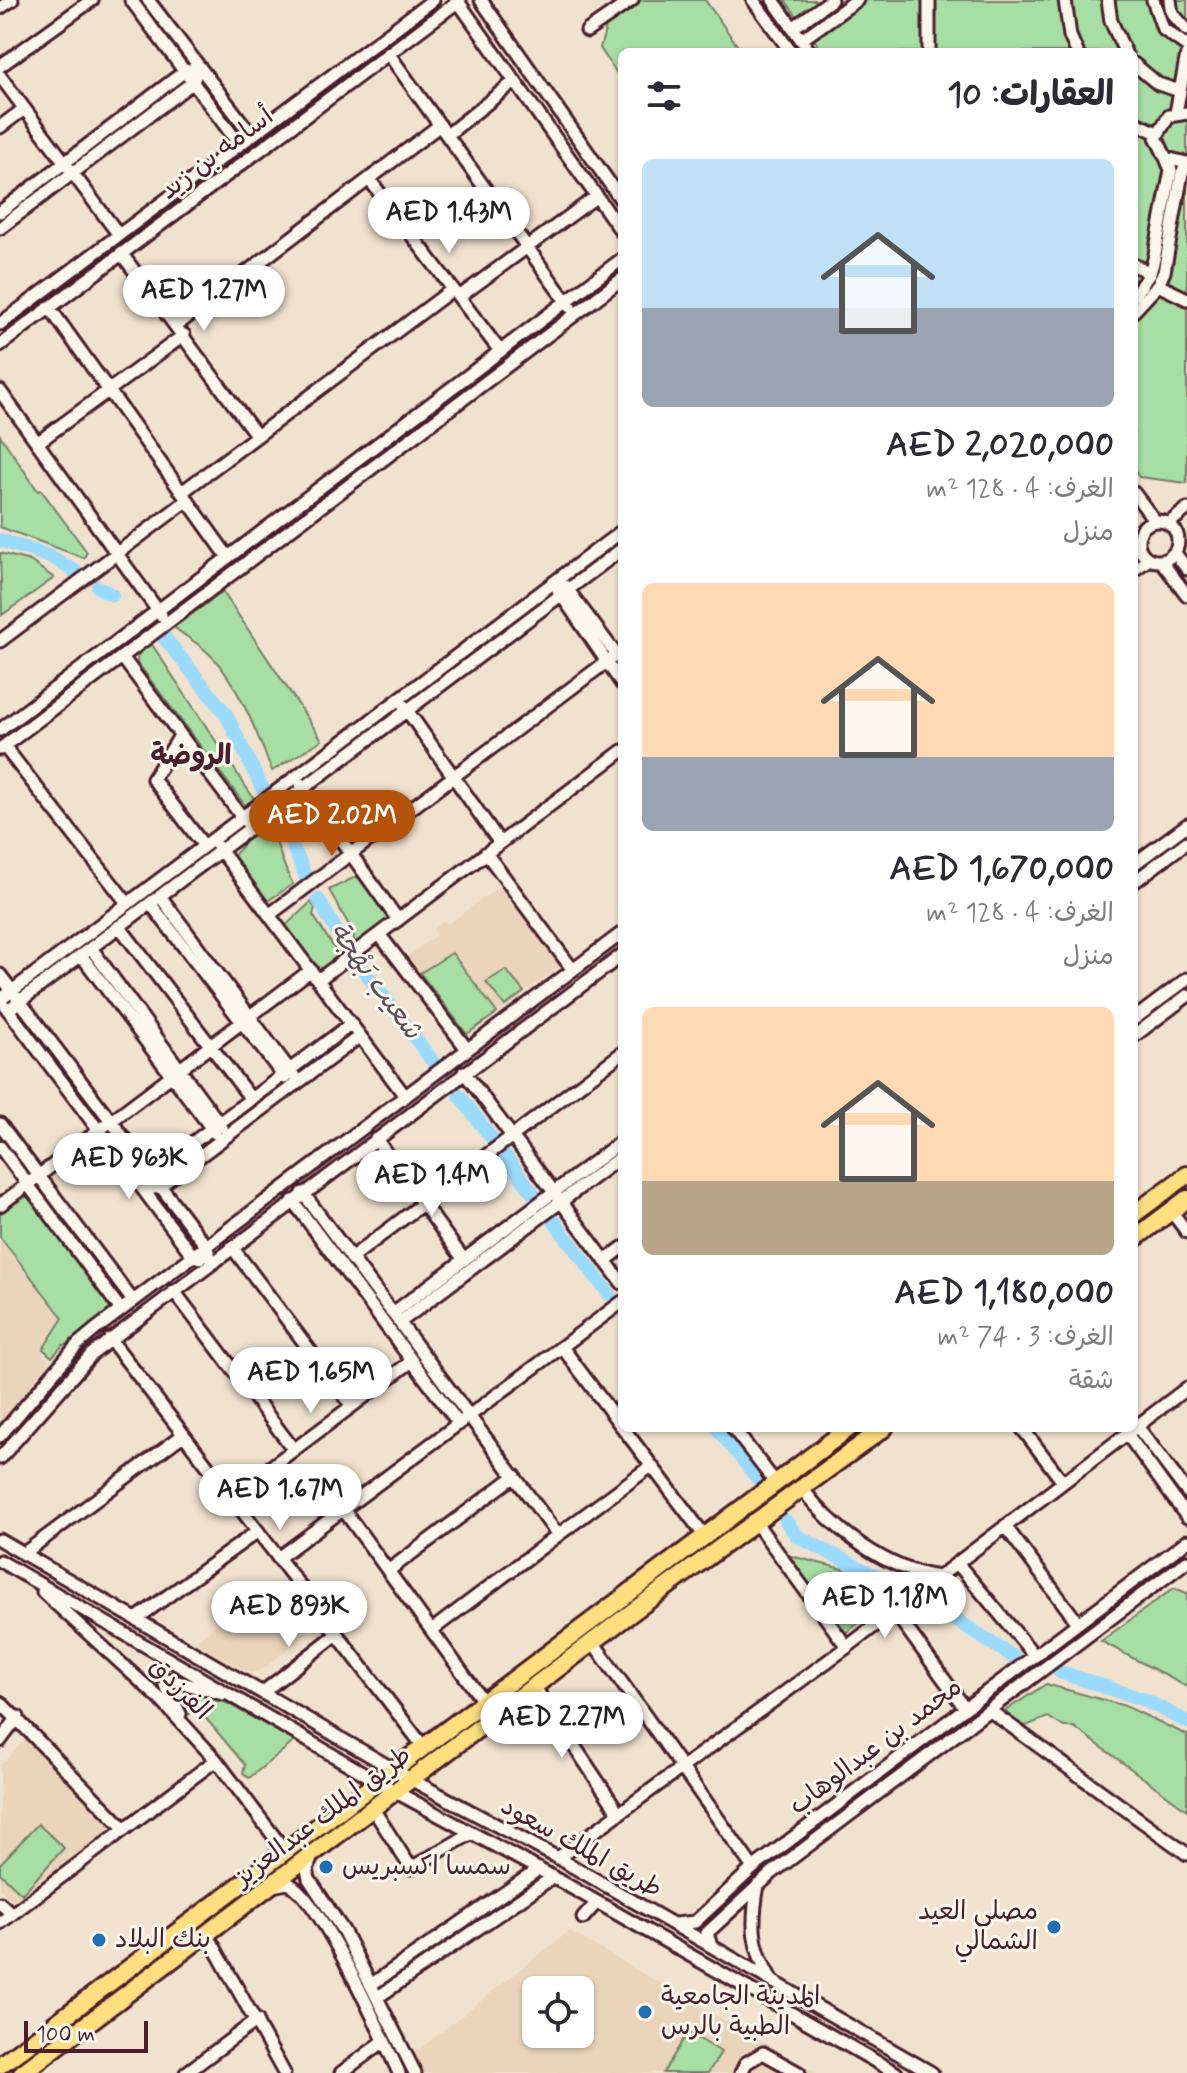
<!DOCTYPE html>
<html lang="ar">
<head>
<meta charset="utf-8">
<style>
	:root { --surface:#fff; --page:#f7f7f7; --text:#2b2b33; --muted:#7c7c81; --accent:#b45309 }
	body { margin:0; font-family:Mynerve,"Playpen Sans Arabic",sans-serif; background:var(--page); color:var(--text); direction:rtl; height:100vh; display:flex; flex-direction:column; font-size:30px; white-space:nowrap }
	* { box-sizing:border-box; margin:0 }
	p { font-size:26px; color:var(--muted) }
	.icon { flex:none; width:44px; height:44px; fill:none; stroke:currentColor; stroke-width:2; stroke-linecap:round; stroke-linejoin:round }
	.map { position:relative; flex:1; overflow:hidden; direction:ltr }
	.side { position:absolute; left:618px; top:48px; width:520px; height:1384px; display:flex; flex-direction:column; background:var(--surface); border-radius:12px; box-shadow:0 2px 6px #0004; direction:rtl }
	.side>* { flex:none }
	.fabs { position:absolute; left:522px; top:1976px; display:grid; gap:16px }
	.fabs a { display:grid; place-items:center; width:72px; height:72px; border-radius:12px; background:var(--surface); box-shadow:0 2px 6px #0004; font-size:40px }
	.scale { position:absolute; left:24px; bottom:20px; width:124px; box-sizing:border-box; padding-left:8px; border:4px solid #4a1f2b; border-top:0; font-size:22px; line-height:28px; white-space:nowrap; color:#4a1f2b; -webkit-text-stroke:6px #fbf7ec; paint-order:stroke }
	.price { position:absolute; translate:-50% -68px; padding:0 18px; border-radius:28px; background:#fff; color:#222; font-size:26px; line-height:52px; filter:drop-shadow(0 2px 4px #0008) }
	.price::after { content:''; position:absolute; left:50%; top:48px; width:24px; height:18px; margin-left:-12px; background:inherit; clip-path:polygon(0 0,100% 0,50% 100%) }
	.price.selected { background:var(--accent); color:#fff }
	ul { padding:0; list-style:none }
	li { display:grid; align-content:center; gap:16px; height:424px; padding:0 24px }
	li span { display:grid; place-items:center; height:248px; border-radius:12px; color:#555 }
	li>.icon { margin-inline-start:auto }
	span .icon { width:144px; height:144px; fill:#fffc; stroke-width:1 }
	li b { font-size:34px }
	h2 { display:flex; justify-content:space-between; align-items:center; height:96px; padding:0 24px; font-size:34px }
	.map>svg:first-child { display:block }
	.built { fill:#ead4bb; fill-rule:evenodd }
	.green { fill:#a6dea3; stroke:#787e67; stroke-width:2 }
	.lines { fill:none; stroke-linecap:round; stroke-linejoin:round }
	.river { stroke:#9adafc; stroke-width:14 }
	.minor-casing { stroke:#4a1f2b; stroke-width:17 }
	.highway-casing { stroke:#4a1f2b; stroke-width:22 }
	.minor { stroke:#fbf7ec; stroke-width:11 }
	.highway { stroke:#fddf80; stroke-width:16 }
	.poi-dot { fill:#1f6fb2; stroke:#fbf7ec; stroke-width:3 }
	.labels { text-anchor:middle; dominant-baseline:central; stroke-width:6; stroke-linejoin:round; paint-order:stroke }
	.street-label { font-size:26px; fill:#4a1f2b; stroke:#fbf7ec }
	.poi-label { font-size:26px; fill:#4a1f2b; stroke:#fbf7ec; text-anchor:start }
	.neighbourhood-label { font-size:28px; font-weight:bold; fill:#4a1f2b; stroke:#fbf7ec }
	.water-label { font-size:28px; font-style:italic; fill:#5e4e5f; stroke:#fbf7ec }
</style>
</head>
<body>
<div class="map">
<svg width="1187" height="2073" viewBox="0 0 1187 2073">
	<rect width="100%" height="100%" fill="#f1e2cf"/>
	<filter id="ink" filterUnits="userSpaceOnUse"><feTurbulence type="fractalNoise" baseFrequency=".0125" numOctaves="2"/><feDisplacementMap in="SourceGraphic" scale="16" xChannelSelector="R" yChannelSelector="G"/><feConvolveMatrix kernelMatrix="1 2 1 2 8 2 1 2 1" color-interpolation-filters="sRGB"/></filter>
	<g filter="url(#ink)">
		<path class="built" d="M 501,885 L 560,966 L 465,1038 L 403,960 L 436,935 L 433,929 L 444,921 L 448,924 Z
			M 0,1239 L 62,1320 L 41,1353 L 53,1363 L 0,1424 Z
			M 275,1583 L 306,1625 L 307,1634 L 262,1670 L 250,1673 L 194,1642 L 268,1584 Z
			M 27,1738 L 112,1828 L 15,1903 L 0,1889 L 0,1766 Z
			M 569,1931 L 816,2073 L 421,2073 L 413,2054 ZM 536,1990 L 580,1990 L 580,2034 L 536,2034 Z"/>
		<path class="green" d="M 642,0 L 705,0 L 742,52 L 622,52 L 622,81 L 600,48 L 606,27 Z
			M 785,0 L 1187,0 L 1187,483 L 1139,477 L 1134,470 L 1134,52 L 823,52 Z
			M 0,435 L 38,491 L 41,490 L 87,552 L 84,558 L 0,527 Z
			M 0,553 L 30,561 L 54,578 L 2,615 Z
			M 223,592 L 322,740 L 272,771 C 258,735 235,675 205,650 C 195,641 184,636 174,627 Z
			M 151,643 L 254,799 L 245,805 L 137,662 L 138,653 Z
			M 268,826 C 277,837 282,867 293,884 L 266,902 L 252,890 L 233,857 L 245,842 Z
			M 355,877 L 362,878 L 391,920 L 355,945 L 353,932 L 329,890 Z
			M 311,902 L 315,908 L 313,915 L 340,957 L 321,971 L 315,971 L 282,929 Z
			M 452,953 L 497,1013 L 467,1034 L 420,973 Z
			M 506,970 L 524,992 L 505,1006 L 486,982 Z
			M 26,1197 L 33,1201 L 109,1306 L 110,1311 L 74,1343 L 63,1345 L 52,1357 L 43,1349 L 63,1318 L 0,1237 L 0,1213 Z
			M 787,1555 L 843,1569 L 892,1596 L 843,1635 Z
			M 1174,1588 L 1187,1593 L 1187,1687 L 1101,1641 Z
			M 172,1683 L 212,1695 L 295,1741 L 249,1778 L 243,1773 L 245,1765 L 199,1710 L 187,1715 L 171,1692 Z
			M 1046,1684 L 1125,1706 L 1187,1735 L 1187,1810 L 1074,1727 L 1064,1727 L 1048,1717 L 1026,1726 L 1012,1720 L 1005,1711 Z
			M 38,1824 L 64,1848 L 22,1894 L 0,1873 L 0,1864 Z
			M 688,2032 L 721,2052 L 708,2073 L 663,2073 Z"/>
		<g class="lines">
			<path class="river" d="M 0,540 L 51,557 L 75,571
				M 98,587 L 112,595
				M 163,636 L 226,714 L 263,790
				M 280,817 L 306,877
				M 318,899 L 344,944 L 433,1062
				M 459,1095 L 536,1197
				M 553,1220 L 609,1294
				M 717,1428 L 759,1480
				M 786,1521 L 797,1536 L 899,1588
				M 928,1602 L 1015,1658
				M 1060,1672 L 1145,1700 L 1187,1722"/>
			<defs>
				<path id="minor" d="M 131,0 L 239,144
					M 148,0 L 251,134
					M 457,0 L 622,232
					M 481,0 L 622,201
					M 753,0 L 791,52
					M 773,0 L 810,52
					M 1065,0 L 1070,36 L 1077,52
					M 1108,0 L 1111,21 L 1125,52
					M 1153,0 L 1163,29 L 1187,46
					M 1170,0 L 1172,13 L 1187,30
					M 0,8 L 12,0
					M 793,28 L 831,0
					M 587,31 L 632,0
					M 801,40 L 857,0
					M 929,52 L 929,0
					M 388,53 L 570,307
					M 1134,64 L 1158,84 L 1180,91
					M 0,66 L 92,0
					M 0,76 L 119,235
					M 1176,113 L 1187,54
					M 1187,113 L 1169,116 L 1156,137 L 1166,158 L 1187,163
					M 1134,122 L 1157,133
					M 0,127 L 24,109
					M 447,135 L 515,81
					M 369,179 L 500,351
					M 0,212 L 185,71 L 198,68
					M 0,228 L 193,82 L 198,68
					M 121,253 L 257,436
					M 1134,265 L 1150,273
					M 1158,285 L 1187,299
					M 1134,295 L 1150,273 L 1154,259 L 1171,170 L 1166,158
					M 459,297 L 597,196
					M 49,307 L 228,557
					M 1134,311 L 1158,285 L 1164,272 L 1182,173 L 1187,163
					M 0,324 L 433,0
					M 177,325 L 440,125
					M 0,345 L 460,0
					M 0,391 L 161,615
					M 37,443 L 184,335
					M 182,492 L 453,289
					M 1134,493 L 1155,521
					M1138 541a20 20 0 1 1 40 0a20 20 0 1 1-40 0Z
					M 1168,524 L 1187,509
					M 1175,553 L 1187,569
					M 1161,561 L 1187,595
					M 1134,570 L 1149,559
					M 565,586 L 622,662
					M 558,590 L 622,684
					M 0,641 L 188,500
					M 122,657 L 245,821
					M 404,706 L 500,843
					M 0,730 L 622,259
					M 180,736 L 153,779 L 204,846
					M 4,746 L 128,904
					M 0,749 L 622,279
					M 301,784 L 398,920
					M 218,847 L 405,1096
					M 486,853 L 573,970
					M 1134,864 L 1187,825
					M 1134,882 L 1187,842
					M 160,896 L 294,1076
					M 150,903 L 285,1078
					M 269,915 L 617,654
					M 119,926 L 251,1099
					M 379,934 L 467,1049
					M 91,948 L 222,1127
					M 81,955 L 215,1133
					M 0,975 L 206,1246 L 212,1262
					M 318,980 L 622,751
					M 0,1000 L 622,531
					M 6,1007 L 193,1256 L 200,1258
					M 8,1010 L 622,549
					M 1134,1019 L 1187,979
					M 351,1024 L 151,1174 L 144,1191 L 160,1186 L 360,1036
					M 1134,1036 L 1187,996
					M 464,1072 L 622,1283
					M 0,1124 L 133,1301
					M 376,1139 L 464,1260
					M 0,1147 L 121,1310
					M 303,1193 L 558,1535 L 432,1630
					M 293,1201 L 459,1424
					M 0,1205 L 311,970
					M 1171,1211 L 1187,1232
					M 232,1247 L 352,1406
					M 351,1258 L 622,1053
					M 605,1261 L 622,1248
					M 174,1291 L 294,1450
					M 393,1313 L 622,1141
					M 400,1322 L 622,1156
					M 110,1339 L 423,1746
					M 562,1347 L 622,1427
					M 1137,1426 L 1187,1492
					M 623,1428 L 704,1535
					M 733,1428 L 775,1482
					M 1022,1428 L 1063,1482
					M 1127,1434 L 1187,1517
					M 0,1436 L 78,1344 L 96,1329 L 622,933
					M 0,1458 L 92,1354 L 622,955
					M 803,1490 C 835,1531 887,1570 939,1577
					M 231,1497 L 412,1361
					M 343,1509 L 483,1701
					M 756,1523 L 847,1647
					M 1005,1526 L 1078,1623
					M 558,1535 L 651,1466
					M 0,1540 L 412,1780 L 558,1858 L 932,2073
					M 23,1554 L 183,1435
					M 278,1558 L 622,1302
					M 0,1561 L 396,1792 L 553,1877 L 896,2073
					M 957,1563 L 1035,1656
					M 388,1571 L 515,1476
					M 43,1592 L 160,1699 L 216,1760 L 285,1851
					M 894,1611 L 965,1708
					M 136,1619 L 258,1531
					M 593,1642 L 753,1868
					M 534,1686 L 619,1813
					M 263,1692 L 337,1634
					M 0,1702 L 125,1829
					M 989,1710 L 1187,1854
					M 180,1714 L 165,1685 L 167,1679 L 223,1694
					M 0,1741 L 18,1717
					M 373,1809 L 411,1868 L 472,1833
					M 312,1856 L 307,1869 L 309,1879 L 344,1932 L 415,2073
					M 558,1858 L 847,1647 L 1187,1388
					M 758,1885 C 751,1924 751,1946 772,1981
					M 272,1886 L 287,1883 C 318,1892 383,2038 399,2073
					M 0,1903 L 12,1914
					M 583,1918 L 597,1902
					M 0,1923 L 216,1760
					M 675,1924 L 695,1922 L 753,1868 L 1187,1541
					M 207,1934 L 284,2073
					M 711,1946 L 707,1933 L 772,1873 L 1187,1561
					M 372,1984 L 539,1869
					M 378,1997 L 553,1877
					M 186,2073 L 257,2020
					M 341,2073 L 384,2041
					M 741,2073 L 746,2063 L 763,2053 L 799,2073"/>
				<path id="highway" d="M 1134,1214 L 1187,1175
					M 1134,1239 L 1187,1199
					M 0,2065 L 849,1428
					M 22,2073 L 635,1610 L 884,1428"/>
			</defs>
			<use href="#minor" class="minor-casing"/>
			<use href="#highway" class="highway-casing"/>
			<use href="#minor" class="minor"/>
			<use href="#highway" class="highway"/>
		</g>
	</g>
	<g class="poi-dot">
		<circle cx="326" cy="1867" r="8"/>
		<circle cx="1054" cy="1927" r="8"/>
		<circle cx="99" cy="1940" r="8"/>
		<circle cx="645" cy="2012" r="8"/>
	</g>
	<g class="labels">
		<g class="street-label">
			<text transform="translate(217 154) rotate(-37)">أسامه بن زيد</text>
			<text transform="translate(180 1689) rotate(46)">الفرزدق</text>
			<text transform="translate(876 1747) rotate(-37)">محمد بن عبدالوهاب</text>
			<text transform="translate(323 1817) rotate(-37)">طريق الملك عبدالعزيز</text>
			<text transform="translate(581 1848) rotate(29)">طريق الملك سعود</text>
		</g>
		<g class="poi-label">
			<text x="342" y="1867">سمسا اكسبريس</text>
			<text x="1038" y="1912" text-anchor="end">مصلى العيد<tspan x="1038" dy="30">الشمالي</tspan></text>
			<text x="115" y="1940">بنك البلاد</text>
			<text x="661" y="1997">المدينة الجامعية<tspan x="661" dy="30">الطبية بالرس</tspan></text>
		</g>
		<g class="neighbourhood-label">
			<text x="191" y="756">الروضة</text>
		</g>
		<g class="water-label">
			<text transform="translate(375 981) rotate(54)">شعيب بَهْجة</text>
		</g>
	</g>
</svg>
<div class="fabs">
<a><svg class="icon" aria-label="locate" viewBox="0 0 24 24"><circle cx="12" cy="12" r="6"/><path d="M12 2v4M12 18v4M2 12h4M18 12h4"/></svg></a>
</div>
<div class="scale">100 m</div>
<b class="price" style="left:449px;top:255px">AED 1.43M</b>
<b class="price" style="left:204px;top:333px">AED 1.27M</b>
<b class="price selected" style="left:332px;top:858px">AED 2.02M</b>
<b class="price" style="left:129px;top:1201px">AED 963K</b>
<b class="price" style="left:432px;top:1218px">AED 1.4M</b>
<b class="price" style="left:311px;top:1415px">AED 1.65M</b>
<b class="price" style="left:280px;top:1532px">AED 1.67M</b>
<b class="price" style="left:885px;top:1640px">AED 1.18M</b>
<b class="price" style="left:289px;top:1649px">AED 893K</b>
<b class="price" style="left:562px;top:1760px">AED 2.27M</b>
<section class="side">
<h2>العقارات: 10<svg class="icon" aria-label="filters" viewBox="0 0 24 24"><path d="M4 7h16M4 17h16"/><circle cx="9" cy="7" r="2"/><circle cx="15" cy="17" r="2"/></svg></h2>
<ul>
<li><span style="background:linear-gradient(#bfe0f5 60%,#9aa5b1 0)"><svg class="icon" aria-label="home" viewBox="0 0 24 24"><path d="M3 11l9-7 9 7M6 9v11h12V9"/></svg></span><div><b>AED 2,020,000</b><p>الغرف: 4 · 128 m²</p><p>منزل</p></div></li>
<li><span style="background:linear-gradient(#ffd9b3 70%,#9aa5b1 0)"><svg class="icon" aria-label="home" viewBox="0 0 24 24"><path d="M3 11l9-7 9 7M6 9v11h12V9"/></svg></span><div><b>AED 1,670,000</b><p>الغرف: 4 · 128 m²</p><p>منزل</p></div></li>
<li><span style="background:linear-gradient(#ffd9b3 70%,#b9a48a 0)"><svg class="icon" aria-label="home" viewBox="0 0 24 24"><path d="M3 11l9-7 9 7M6 9v11h12V9"/></svg></span><div><b>AED 1,180,000</b><p>الغرف: 3 · 74 m²</p><p>شقة</p></div></li>
</ul>
</section>
</div>
</body>
</html>
